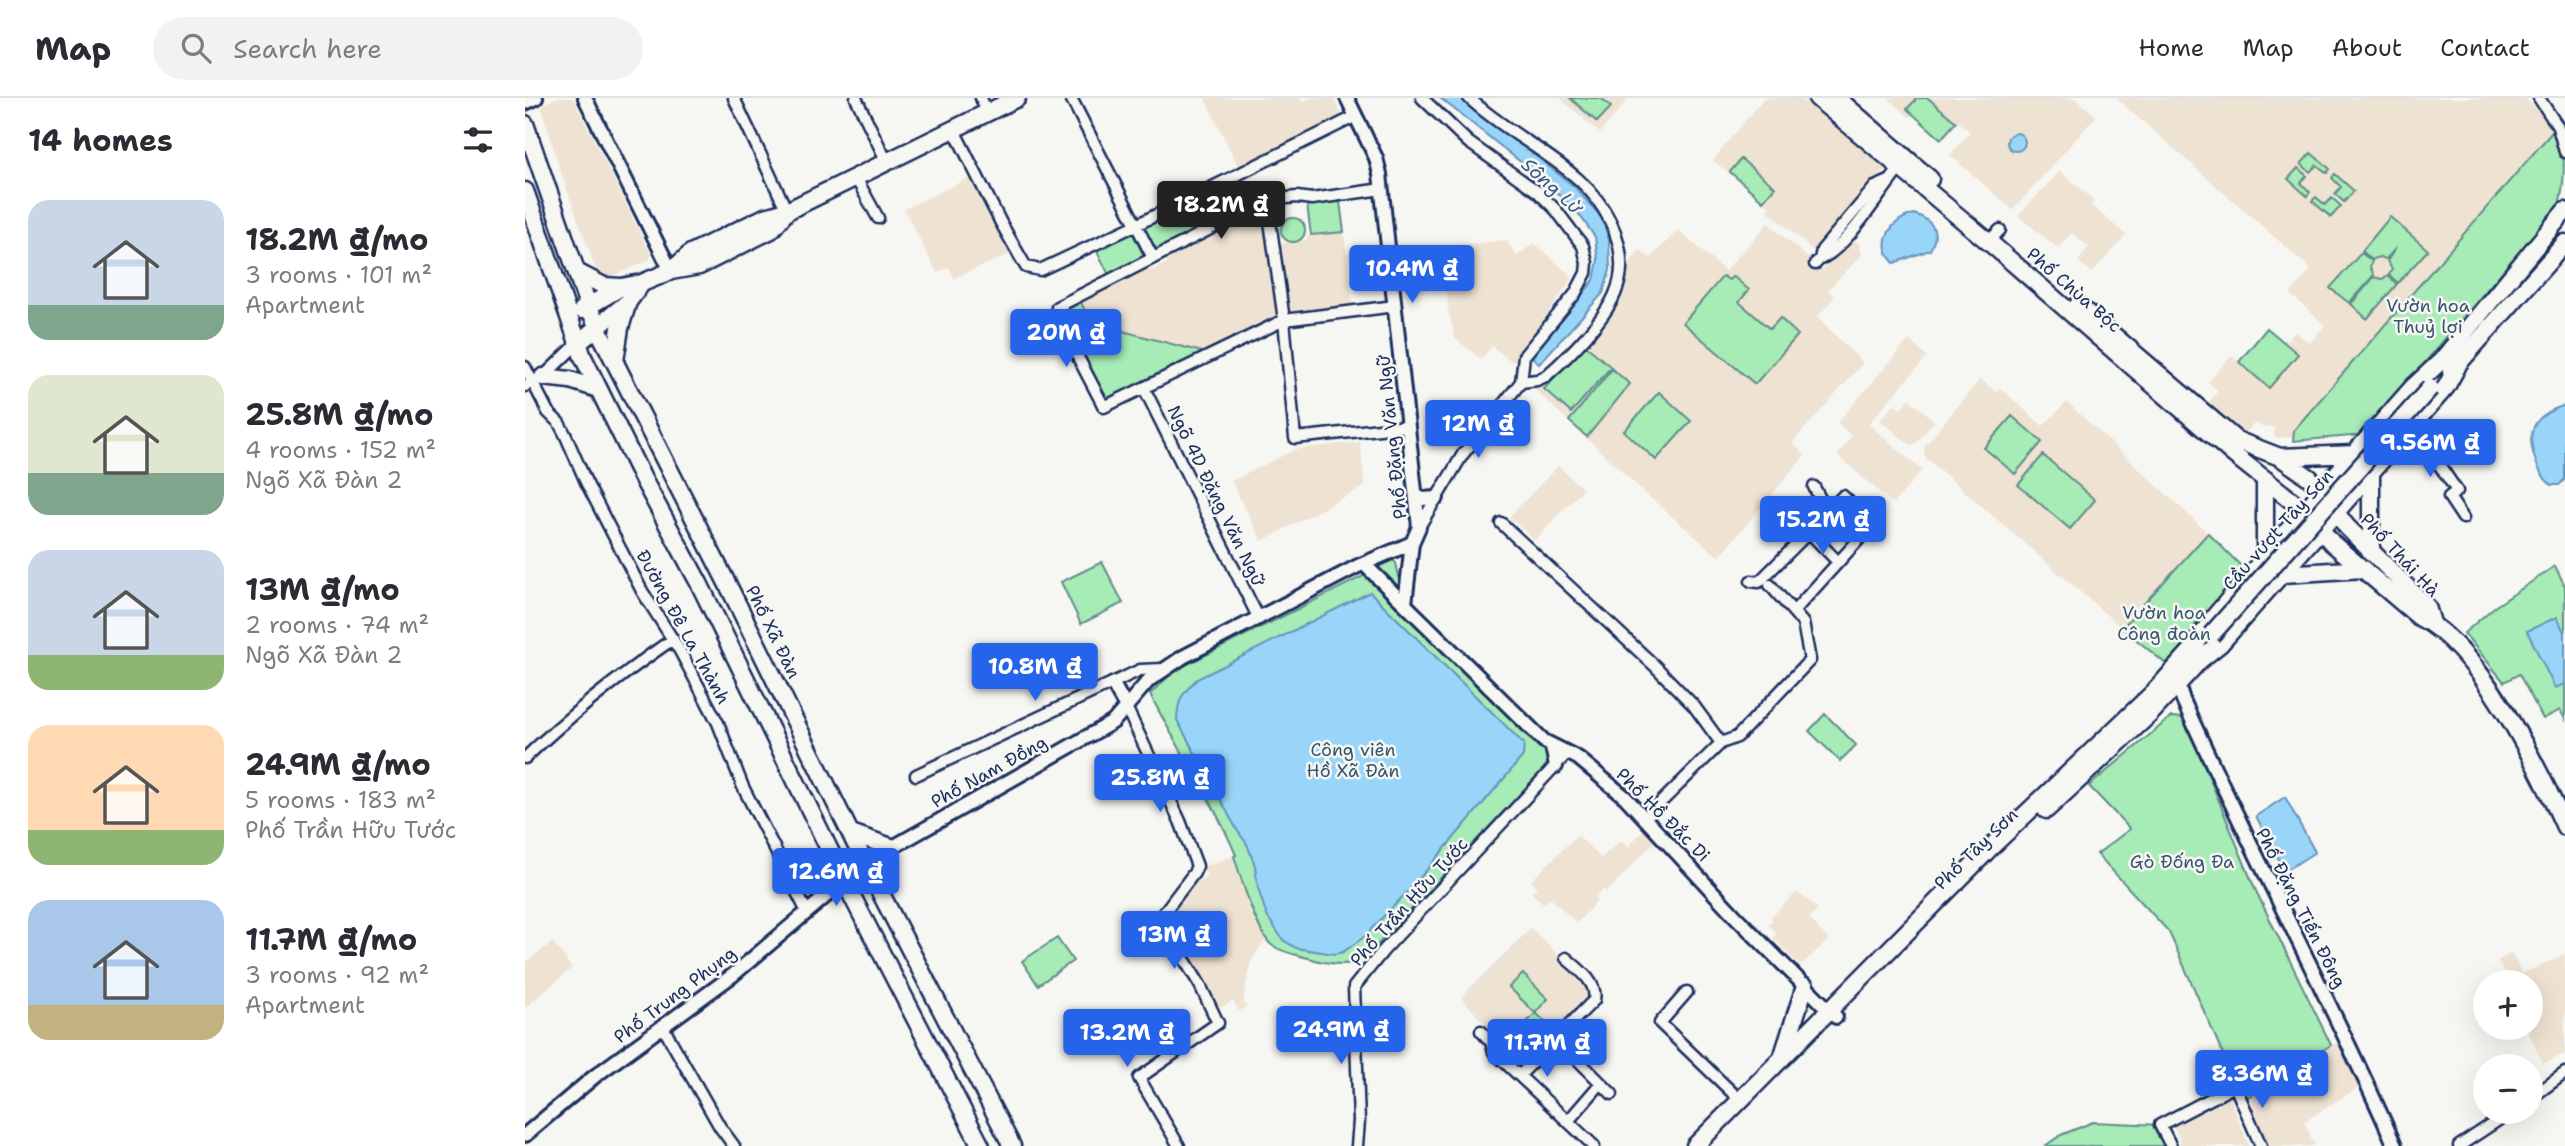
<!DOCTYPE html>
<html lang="en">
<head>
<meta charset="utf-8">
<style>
	:root { --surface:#fff; --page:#f2f2f3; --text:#2b2b33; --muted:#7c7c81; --line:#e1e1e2; --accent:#2563eb }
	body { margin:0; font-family:"Shantell Sans",sans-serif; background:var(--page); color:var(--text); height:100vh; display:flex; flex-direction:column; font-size:26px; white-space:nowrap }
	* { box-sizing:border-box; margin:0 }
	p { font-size:23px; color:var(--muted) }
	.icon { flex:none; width:38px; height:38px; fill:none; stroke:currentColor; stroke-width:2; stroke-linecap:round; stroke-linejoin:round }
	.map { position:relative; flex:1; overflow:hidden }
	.sheet { display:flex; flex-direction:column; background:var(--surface); width:525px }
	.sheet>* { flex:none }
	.buttons { position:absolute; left:1948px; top:872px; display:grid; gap:14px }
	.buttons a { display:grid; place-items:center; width:70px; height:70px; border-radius:50%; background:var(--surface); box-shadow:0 7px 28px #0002; font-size:35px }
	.price { position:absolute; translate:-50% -60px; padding:0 16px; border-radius:7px; background:var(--accent); color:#fff; font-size:23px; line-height:46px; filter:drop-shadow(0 2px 4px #0008) }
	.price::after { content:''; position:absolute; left:50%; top:42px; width:21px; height:16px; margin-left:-10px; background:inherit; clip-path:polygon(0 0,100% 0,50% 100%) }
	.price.active { background:#222; color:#fff }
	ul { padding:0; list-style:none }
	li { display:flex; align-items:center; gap:21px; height:175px; padding:0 28px }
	li span { display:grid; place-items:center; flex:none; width:196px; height:140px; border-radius:21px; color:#555 }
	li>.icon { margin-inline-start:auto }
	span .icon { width:84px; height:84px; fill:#fffc; stroke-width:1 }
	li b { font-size:30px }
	h2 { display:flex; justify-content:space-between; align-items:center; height:84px; padding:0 28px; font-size:30px }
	header { display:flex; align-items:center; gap:42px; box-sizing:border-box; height:98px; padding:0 35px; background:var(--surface); border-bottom:2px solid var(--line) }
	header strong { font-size:33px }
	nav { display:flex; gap:38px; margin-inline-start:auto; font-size:24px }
	.search { width:490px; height:63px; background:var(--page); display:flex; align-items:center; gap:18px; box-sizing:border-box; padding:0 24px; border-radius:38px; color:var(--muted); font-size:26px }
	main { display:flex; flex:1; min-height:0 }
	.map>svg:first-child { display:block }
	.built { fill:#eee2d3 }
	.green { fill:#a7ebb6; stroke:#618d8a; stroke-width:2 }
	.water { fill:#98d5f9; stroke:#6693bb; stroke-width:2 }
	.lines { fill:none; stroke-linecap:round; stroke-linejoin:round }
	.minor-casing { stroke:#1b2f5e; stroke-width:15 }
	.tertiary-casing { stroke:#1b2f5e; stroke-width:18 }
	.primary-casing { stroke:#1b2f5e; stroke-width:21 }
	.minor { stroke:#f6f6f2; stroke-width:10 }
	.tertiary { stroke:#f6f6f2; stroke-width:12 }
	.primary { stroke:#f6f6f2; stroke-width:16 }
	.primary-bridge-casing { stroke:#1b2f5e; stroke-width:21; stroke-linecap:butt }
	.primary-bridge { stroke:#f6f6f2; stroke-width:16 }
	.labels { text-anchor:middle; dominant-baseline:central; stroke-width:5; stroke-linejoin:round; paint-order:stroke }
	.street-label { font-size:18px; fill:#1b2f5e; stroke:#f6f6f2 }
	.park-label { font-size:18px; fill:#375570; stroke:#f6f6f2 }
	.water-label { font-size:19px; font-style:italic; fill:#3a5885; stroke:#f6f6f2 }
</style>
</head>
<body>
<header>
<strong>Map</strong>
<div class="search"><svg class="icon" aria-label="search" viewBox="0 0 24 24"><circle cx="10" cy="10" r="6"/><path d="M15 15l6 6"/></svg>Search here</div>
<nav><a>Home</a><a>Map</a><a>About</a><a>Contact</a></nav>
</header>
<main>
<section class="sheet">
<h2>14 homes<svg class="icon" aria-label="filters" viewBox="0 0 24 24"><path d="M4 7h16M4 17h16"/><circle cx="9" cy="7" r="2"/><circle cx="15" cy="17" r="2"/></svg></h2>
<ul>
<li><span style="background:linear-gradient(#c9d6e8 75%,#7fa58c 0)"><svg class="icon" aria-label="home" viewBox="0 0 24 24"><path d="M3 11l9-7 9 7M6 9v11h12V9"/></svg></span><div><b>18.2M ₫/mo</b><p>3 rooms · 101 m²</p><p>Apartment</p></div></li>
<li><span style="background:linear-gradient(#dfe7d0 70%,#7fa58c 0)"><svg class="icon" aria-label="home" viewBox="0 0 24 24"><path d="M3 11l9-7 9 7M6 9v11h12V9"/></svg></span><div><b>25.8M ₫/mo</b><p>4 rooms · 152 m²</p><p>Ngõ Xã Đàn 2</p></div></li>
<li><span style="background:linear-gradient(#c9d6e8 75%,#8fb573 0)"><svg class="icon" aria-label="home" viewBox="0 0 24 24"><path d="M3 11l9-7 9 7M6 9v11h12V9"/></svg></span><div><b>13M ₫/mo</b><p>2 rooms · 74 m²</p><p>Ngõ Xã Đàn 2</p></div></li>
<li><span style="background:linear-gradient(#ffd9b3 75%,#8fb573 0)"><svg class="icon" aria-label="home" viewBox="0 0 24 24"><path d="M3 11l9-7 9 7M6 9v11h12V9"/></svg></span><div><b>24.9M ₫/mo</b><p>5 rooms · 183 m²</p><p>Phố Trần Hữu Tước</p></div></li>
<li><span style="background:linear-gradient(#a9c7e8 75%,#c2b280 0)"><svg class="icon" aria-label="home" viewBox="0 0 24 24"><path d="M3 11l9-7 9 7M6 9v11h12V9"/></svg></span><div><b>11.7M ₫/mo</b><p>3 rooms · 92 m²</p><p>Apartment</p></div></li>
</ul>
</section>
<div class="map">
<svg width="2040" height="1048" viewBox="0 0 2040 1048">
	<rect width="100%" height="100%" fill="#f6f6f2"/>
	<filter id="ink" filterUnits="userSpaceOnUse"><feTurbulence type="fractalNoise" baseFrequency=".0143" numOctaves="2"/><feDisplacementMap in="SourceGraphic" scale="14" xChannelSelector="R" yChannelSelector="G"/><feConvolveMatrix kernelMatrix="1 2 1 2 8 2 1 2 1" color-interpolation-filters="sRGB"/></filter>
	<g filter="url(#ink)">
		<path class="built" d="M 30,0 L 48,0 L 126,157 L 124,162 L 81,181 L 74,180 L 35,72 L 17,11 L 19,6 Z
			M 680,0 L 775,0 L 777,4 L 785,0 L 808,0 L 819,22 L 715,72 Z
			M 1035,0 L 1104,0 L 1075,35 Z
			M 1239,0 L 1275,0 L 1361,71 L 1289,153 L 1242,112 L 1245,109 L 1238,103 L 1188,62 Z
			M 1363,0 L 1550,0 L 1571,18 L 1488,112 L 1425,57 L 1445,34 L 1433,23 L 1416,41 L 1388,16 L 1384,19 Z
			M 1591,0 L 2000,0 L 2016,15 L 2027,34 L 1769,331 L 1768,339 L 1750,340 L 1749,329 L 1737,329 L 1730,325 L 1718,337 L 1712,334 L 1681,307 L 1693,293 L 1683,284 L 1706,258 L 1714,264 L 1742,230 L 1760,244 L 1770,234 L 1785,245 L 1800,227 L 1765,196 L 1786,171 Z
			M 1535,73 L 1569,102 L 1566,107 L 1601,137 L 1567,175 L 1553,163 L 1564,149 L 1547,135 L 1533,150 L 1493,118 Z
			M 449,78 L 488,155 L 429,180 L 424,169 L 412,175 L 379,111 Z
			M 731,114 L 740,118 L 755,216 L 750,222 L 681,255 L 590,231 L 572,239 L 555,202 L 620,169 L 628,172 L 642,165 L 642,158 Z
			M 1243,125 L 1297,172 L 1325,140 L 1334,146 L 1337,157 L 1303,192 L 1310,199 L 1292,219 L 1338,265 L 1267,345 L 1280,357 L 1194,459 L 1122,397 L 1006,288 L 1024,282 L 1085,214 L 1095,200 L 1105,164 L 1115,152 L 1125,160 L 1153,132 L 1200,173 Z
			M 819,134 L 828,208 L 762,215 L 754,146 L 782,142 L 782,138 Z
			M 981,142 L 992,158 L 1009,145 L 1048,179 L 989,265 L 967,248 L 956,261 L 930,240 L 923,212 L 920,149 Z
			M 1384,242 L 1402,259 L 1343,326 L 1397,372 L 1368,406 L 1312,357 L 1327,338 L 1312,325 Z
			M 1455,281 L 1471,294 L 1475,290 L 1518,328 L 1542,304 L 1683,435 L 1597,530 L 1400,359 L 1399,349 Z
			M 1384,301 L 1410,323 L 1390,346 L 1385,347 L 1355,322 L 1369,306 L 1376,311 Z
			M 835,344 L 840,388 L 737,443 L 706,383 L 771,351 Z
			M 1033,368 L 1058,391 L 1010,442 L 984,419 Z
			M 1119,731 L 1131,742 L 1082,794 L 1078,791 L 1070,800 L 1072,803 L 1052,825 L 1025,800 L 1019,806 L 1007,795 L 1012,789 L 1006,783 L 1052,737 L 1076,760 L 1096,742 L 1103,749 Z
			M 709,758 L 741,841 L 726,863 L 718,903 L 721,909 L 714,913 L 708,903 L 693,911 L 640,824 L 665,787 L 682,779 L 678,769 Z
			M 1272,794 L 1293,811 L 1284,820 L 1304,842 L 1275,868 L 1248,840 L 1252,835 L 1243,826 L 1248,822 L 1246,819 Z
			M 1006,830 L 1068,891 L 1063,902 L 997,968 L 936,899 Z
			M 28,844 L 47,870 L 0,910 L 0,865 Z
			M 1986,855 L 1997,876 L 2040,856 L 2040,956 L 2018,966 L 2001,929 L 2006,929 L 2006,884 L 1979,884 L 1983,880 L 1973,863 Z
			M 1813,944 L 1835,988 L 1779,1024 L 1790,1048 L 1743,1048 L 1721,1000 Z
			M 1699,1001 L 1706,1003 L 1724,1048 L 1657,1048 L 1649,1029 L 1654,1021 Z"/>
		<path class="green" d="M 1045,0 L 1076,0 L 1086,9 L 1072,24 Z
			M 1392,0 L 1403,0 L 1431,24 L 1416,41 L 1382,11 Z
			M 2027,34 L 2036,34 C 2040,56 2040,87 2034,107 L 1838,337 L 1768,343 L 1769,332 Z
			M 1786,55 L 1805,71 L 1802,75 L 1792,67 L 1785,74 L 1776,66 Z
			M 1216,61 L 1250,89 L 1238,103 L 1205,74 Z
			M 1773,70 L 1782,78 L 1776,85 L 1785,94 L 1782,98 L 1763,81 Z
			M 1810,76 L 1829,93 L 1819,104 L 1810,96 L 1816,89 L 1807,80 Z
			M 1791,99 L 1800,107 L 1807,100 L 1816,108 L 1806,119 L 1787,103 Z
			M 815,104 L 819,134 L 786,137 L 782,107 Z
			M 659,110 L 670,134 L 630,154 L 618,129 Z
			M 1865,119 L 1903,152 L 1873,185 L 1864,177 L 1867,171 L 1862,163 L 1871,150 L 1861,161 L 1853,159 L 1847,162 L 1837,153 Z
			M756 132a12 12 0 1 1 24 0a12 12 0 1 1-24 0Z
			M 607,134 L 620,160 L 584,177 L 571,151 Z
			M 1836,155 L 1847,163 L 1845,169 L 1849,177 L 1824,205 L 1805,190 Z
			M 1198,178 L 1204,182 L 1208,178 L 1224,192 L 1214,204 L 1245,231 L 1255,220 L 1273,237 L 1230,286 L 1158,225 Z
			M 1863,178 L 1872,186 L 1842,221 L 1826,206 L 1849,179 L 1857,181 Z
			M 555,202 L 572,239 L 590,231 L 681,255 L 580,305 L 535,217 L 536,211 Z
			M 1742,230 L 1773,256 L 1744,290 L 1714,264 Z
			M 1059,246 L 1086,269 L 1046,315 L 1019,291 Z
			M 1087,271 L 1105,286 L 1062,339 L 1044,323 Z
			M 1134,294 L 1166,323 L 1131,362 L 1099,333 Z
			M 1487,318 L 1517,344 L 1490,376 L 1459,350 Z
			M 1518,357 L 1570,402 L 1545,431 L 1493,387 Z
			M 1683,435 L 1720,472 L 1669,528 L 1668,536 L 1645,563 L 1640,565 L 1597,530 Z
			M 868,462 L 871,465 L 876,487 L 874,491 L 852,472 L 853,469 Z
			M 577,464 L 598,505 L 556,526 L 536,484 Z
			M 2030,468 L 2040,488 L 2040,621 L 2035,612 L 2018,621 L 1994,576 L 1979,584 L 1939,535 L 1968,510 Z
			M 840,477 L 844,478 L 1019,649 L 1025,661 L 1018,672 L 839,861 C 824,869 806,866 790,862 C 777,858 761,856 748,848 C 733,839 715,777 709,758 L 711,757 C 687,700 652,650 625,596 L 649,573 Z
			M 1300,616 L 1331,647 L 1315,663 L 1284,633 Z
			M 1646,619 L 1660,620 L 1730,791 L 1806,947 L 1721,1000 L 1705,972 L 1644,834 L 1572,756 L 1605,731 L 1564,688 Z
			M 532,840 L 548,863 L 513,887 L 497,863 Z
			M 998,876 L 1023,901 L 1010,915 L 984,889 Z
			M 1011,915 L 1020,924 L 1003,940 L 995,931 Z
			M 1568,1024 L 1635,1027 L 1646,1048 L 1520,1048 L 1536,1037 Z"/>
		<path class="water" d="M 915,0 L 937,0 L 1050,89 L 1077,120 L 1084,142 L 1085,172 L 1078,195 L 1014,266 L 1007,259 L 1069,182 L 1073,162 L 1070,139 L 1053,115 L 1016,80 Z
			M1482 44a9 9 0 1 1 18 0a9 9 0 1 1-18 0Z
			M 1389,116 C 1407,122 1416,133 1405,152 L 1369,165 C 1350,145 1366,122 1389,116 Z
			M 2040,307 L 2040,381 L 2034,387 L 2026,387 C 2017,379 2013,370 2009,358 C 2000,329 2013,316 2040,307 Z
			M 845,494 L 999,646 L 998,658 L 889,787 L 839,839 L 818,854 L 809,856 L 771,850 L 758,842 L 742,818 L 733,790 L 730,768 L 722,746 L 712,732 L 652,622 C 653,600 657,596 672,581 Z
			M 2032,519 L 2040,536 L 2040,586 L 2030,590 L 2002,533 Z
			M 1760,699 L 1790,754 L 1760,773 L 1731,718 Z"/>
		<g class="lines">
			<defs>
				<path id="minor" d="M 209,0 L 262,113
					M 331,0 L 362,64
					M 456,0 L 462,15
					M 546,0 L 628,160
					M 944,0 C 977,31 1019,51 1053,81 C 1083,108 1108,155 1090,196 C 1078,224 1044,258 1021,278 L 1012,282 L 996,284
					M 2014,0 L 2033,29 L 2040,54
					M 429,32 L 476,125 L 501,169 L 515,172 L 611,127 L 831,18
					M 331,80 L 353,120
					M 857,91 L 787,101 L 772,99 L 742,102 L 538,206 L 532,209 L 532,219 L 579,309 L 759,222 L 870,208
					M 742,102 L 759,222 L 770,340 L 883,328
					M 1470,137 L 1475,132
					M 1295,161 C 1321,151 1356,93 1375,70
					M 1290,166 L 1295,161 L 1297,152 L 1350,89 L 1364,83
					M 0,269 L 23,314 L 34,325 L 40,336 L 61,384 L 117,493 L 155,553 L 193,625 L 218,689 L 282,814
					M 0,288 L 18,279 L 52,246
					M 619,290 L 734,521
					M 1884,330 L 1915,368 L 1932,393 L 1924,399 L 1938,420
					M 1289,389 L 1302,414 L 1284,434 L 1313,464
					M 976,425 L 1130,568 L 1169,608 L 1196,645
					M 894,429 L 938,356 L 996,284 L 999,258 L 1050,196 L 1061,175 L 1062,165 L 1058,148 L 1031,112 L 1013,94 L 943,44 L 897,0
					M 1226,483 L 1234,484 L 1284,434
					M 1269,513 L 1347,427 L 1318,398 L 1302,414
					M 601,609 L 655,723 L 672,768 L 669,775 L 637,817 L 637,825 L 675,887 L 693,925 L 614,980 L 654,1048
					M 0,660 C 48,614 93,579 148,541
					M 391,677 L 615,572 L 639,571
					M 1121,719 L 1196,645 L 1212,639 L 1285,562 L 1278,525 L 1245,487
					M 1162,894 L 1135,925 L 1215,1002
					M 138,929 L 195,1029 L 209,1048
					M 956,933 L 966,944 L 969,954 L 1069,1048
					M 1032,941 L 1076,985 L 1044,1022
					M 995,977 L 1069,902 C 1073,884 1053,871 1041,860
					M 1076,985 L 1087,996
					M 2006,1000 L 2040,975
					M 832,1048 L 834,1023 L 829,889 L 858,853 L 1043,654
					M 1646,1048 L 1635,1027 L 1710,988 L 1736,1048
					M 1934,1048 L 1987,1013"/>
				<path id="tertiary" d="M 60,0 L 146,173
					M 822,0 L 851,60 L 855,76 L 894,429 L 887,445 L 880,506
					M 0,5 L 11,0
					M 892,398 L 897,401 L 912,400
					M 839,466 L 1019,643 L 1053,660 L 1100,699 L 1211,819 L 1311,919
					M 588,586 L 601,609
					M 1653,586 L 1658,602 C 1725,752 1804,897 1870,1048
					M 1027,649 L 1031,668
					M 0,1037 L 70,978 L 208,877 L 340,765 L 588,624 L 624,582 L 658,559 L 833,468 L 887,445"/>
				<path id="primary" d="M 1292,0 L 1471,150 L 1708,356 L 1781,414 L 1807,445 L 1894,519 C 1954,548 2013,669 2040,729
					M 1312,0 L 1405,81
					M 0,26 L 63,207 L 78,241 L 206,493 L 340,765 L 487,1048
					M 0,93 L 58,259 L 118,381 L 174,485 L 329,802 L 456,1048
					M 146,173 L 166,155 L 240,119 L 262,113 L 492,0
					M 52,174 L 79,188 L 95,189
					M 1553,207 L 1711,342 L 1755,359 L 1785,380 L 1822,429 L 1902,509 L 1907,525
					M 57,212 L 96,189 L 117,185 L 146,173 L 174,168 L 246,132 L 262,113
					M 52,246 L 103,204 L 117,185
					M 90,263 L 95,230 L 103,204
					M 1926,274 L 2040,145
					M 18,279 L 45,282 L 73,291
					M 1755,359 L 1830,356
					M 1846,455 L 1846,375
					M 1740,461 L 1740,381
					M 1758,476 L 1839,471
					M 1521,712 L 1625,616 L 1675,562 L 1695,546 L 1921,289 L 1932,269
					M 326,735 L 366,749
					M 1258,957 L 1280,888
					M 1170,1048 L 1463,752 L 1629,594 L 1666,553 L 1689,519 L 1807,381 L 1888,289 L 1916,263 L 2040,113"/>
			</defs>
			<use href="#minor" class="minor-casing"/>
			<use href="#tertiary" class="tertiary-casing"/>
			<use href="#primary" class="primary-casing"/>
			<use href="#minor" class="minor"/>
			<use href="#tertiary" class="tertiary"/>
			<use href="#primary" class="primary"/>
			<defs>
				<path id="primary-bridge" d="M 1686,537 L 1905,290"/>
			</defs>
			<use href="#primary-bridge" class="primary-bridge-casing"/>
			<use href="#primary-bridge" class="primary-bridge"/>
		</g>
	</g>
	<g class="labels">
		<g class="street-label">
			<text transform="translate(1549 192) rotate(41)">Phố Chùa Bộc</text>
			<text transform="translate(867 339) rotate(-96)">Phố Đặng Văn Ngữ</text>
			<text transform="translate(691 398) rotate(64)">Ngõ 4D Đặng Văn Ngữ</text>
			<text transform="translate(1753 432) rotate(-48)">Cầu vượt Tây Sơn</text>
			<text transform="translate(1875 457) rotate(47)">Phố Thái Hà</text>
			<text transform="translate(158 529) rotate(61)">Đường Đê La Thành</text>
			<text transform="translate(248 534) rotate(64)">Phố Xã Đàn</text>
			<text transform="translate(464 674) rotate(-29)">Phố Nam Đồng</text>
			<text transform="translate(1138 717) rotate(45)">Phố Hồ Đắc Di</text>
			<text transform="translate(1451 751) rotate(-44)">Phố Tây Sơn</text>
			<text transform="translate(884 804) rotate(-48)">Phố Trần Hữu Tước</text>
			<text transform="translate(1776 810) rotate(63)">Phố Đặng Tiến Đông</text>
			<text transform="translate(150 897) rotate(-37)">Phố Trung Phụng</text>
		</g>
		<g class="park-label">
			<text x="1903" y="208">Vườn hoa<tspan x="1903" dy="21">Thuỷ lợi</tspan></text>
			<text x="1639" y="515">Vườn hoa<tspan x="1639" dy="21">Công đoàn</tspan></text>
			<text x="828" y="652">Công viên<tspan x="828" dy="21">Hồ Xã Đàn</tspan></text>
			<text x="1657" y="764">Gò Đống Đa</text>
		</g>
		<g class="water-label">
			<text transform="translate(1027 88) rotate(42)">Sông Lừ</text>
		</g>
	</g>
</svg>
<div class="buttons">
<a>+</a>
<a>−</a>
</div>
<b class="price active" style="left:696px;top:143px">18.2M ₫</b>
<b class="price" style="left:887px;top:207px">10.4M ₫</b>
<b class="price" style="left:541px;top:271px">20M ₫</b>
<b class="price" style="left:953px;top:362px">12M ₫</b>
<b class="price" style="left:1905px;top:381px">9.56M ₫</b>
<b class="price" style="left:1298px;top:458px">15.2M ₫</b>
<b class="price" style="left:510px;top:605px">10.8M ₫</b>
<b class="price" style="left:635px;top:716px">25.8M ₫</b>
<b class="price" style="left:311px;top:810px">12.6M ₫</b>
<b class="price" style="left:649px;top:873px">13M ₫</b>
<b class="price" style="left:816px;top:968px">24.9M ₫</b>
<b class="price" style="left:602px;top:971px">13.2M ₫</b>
<b class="price" style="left:1022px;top:981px">11.7M ₫</b>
<b class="price" style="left:1737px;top:1012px">8.36M ₫</b>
</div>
</main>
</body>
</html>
